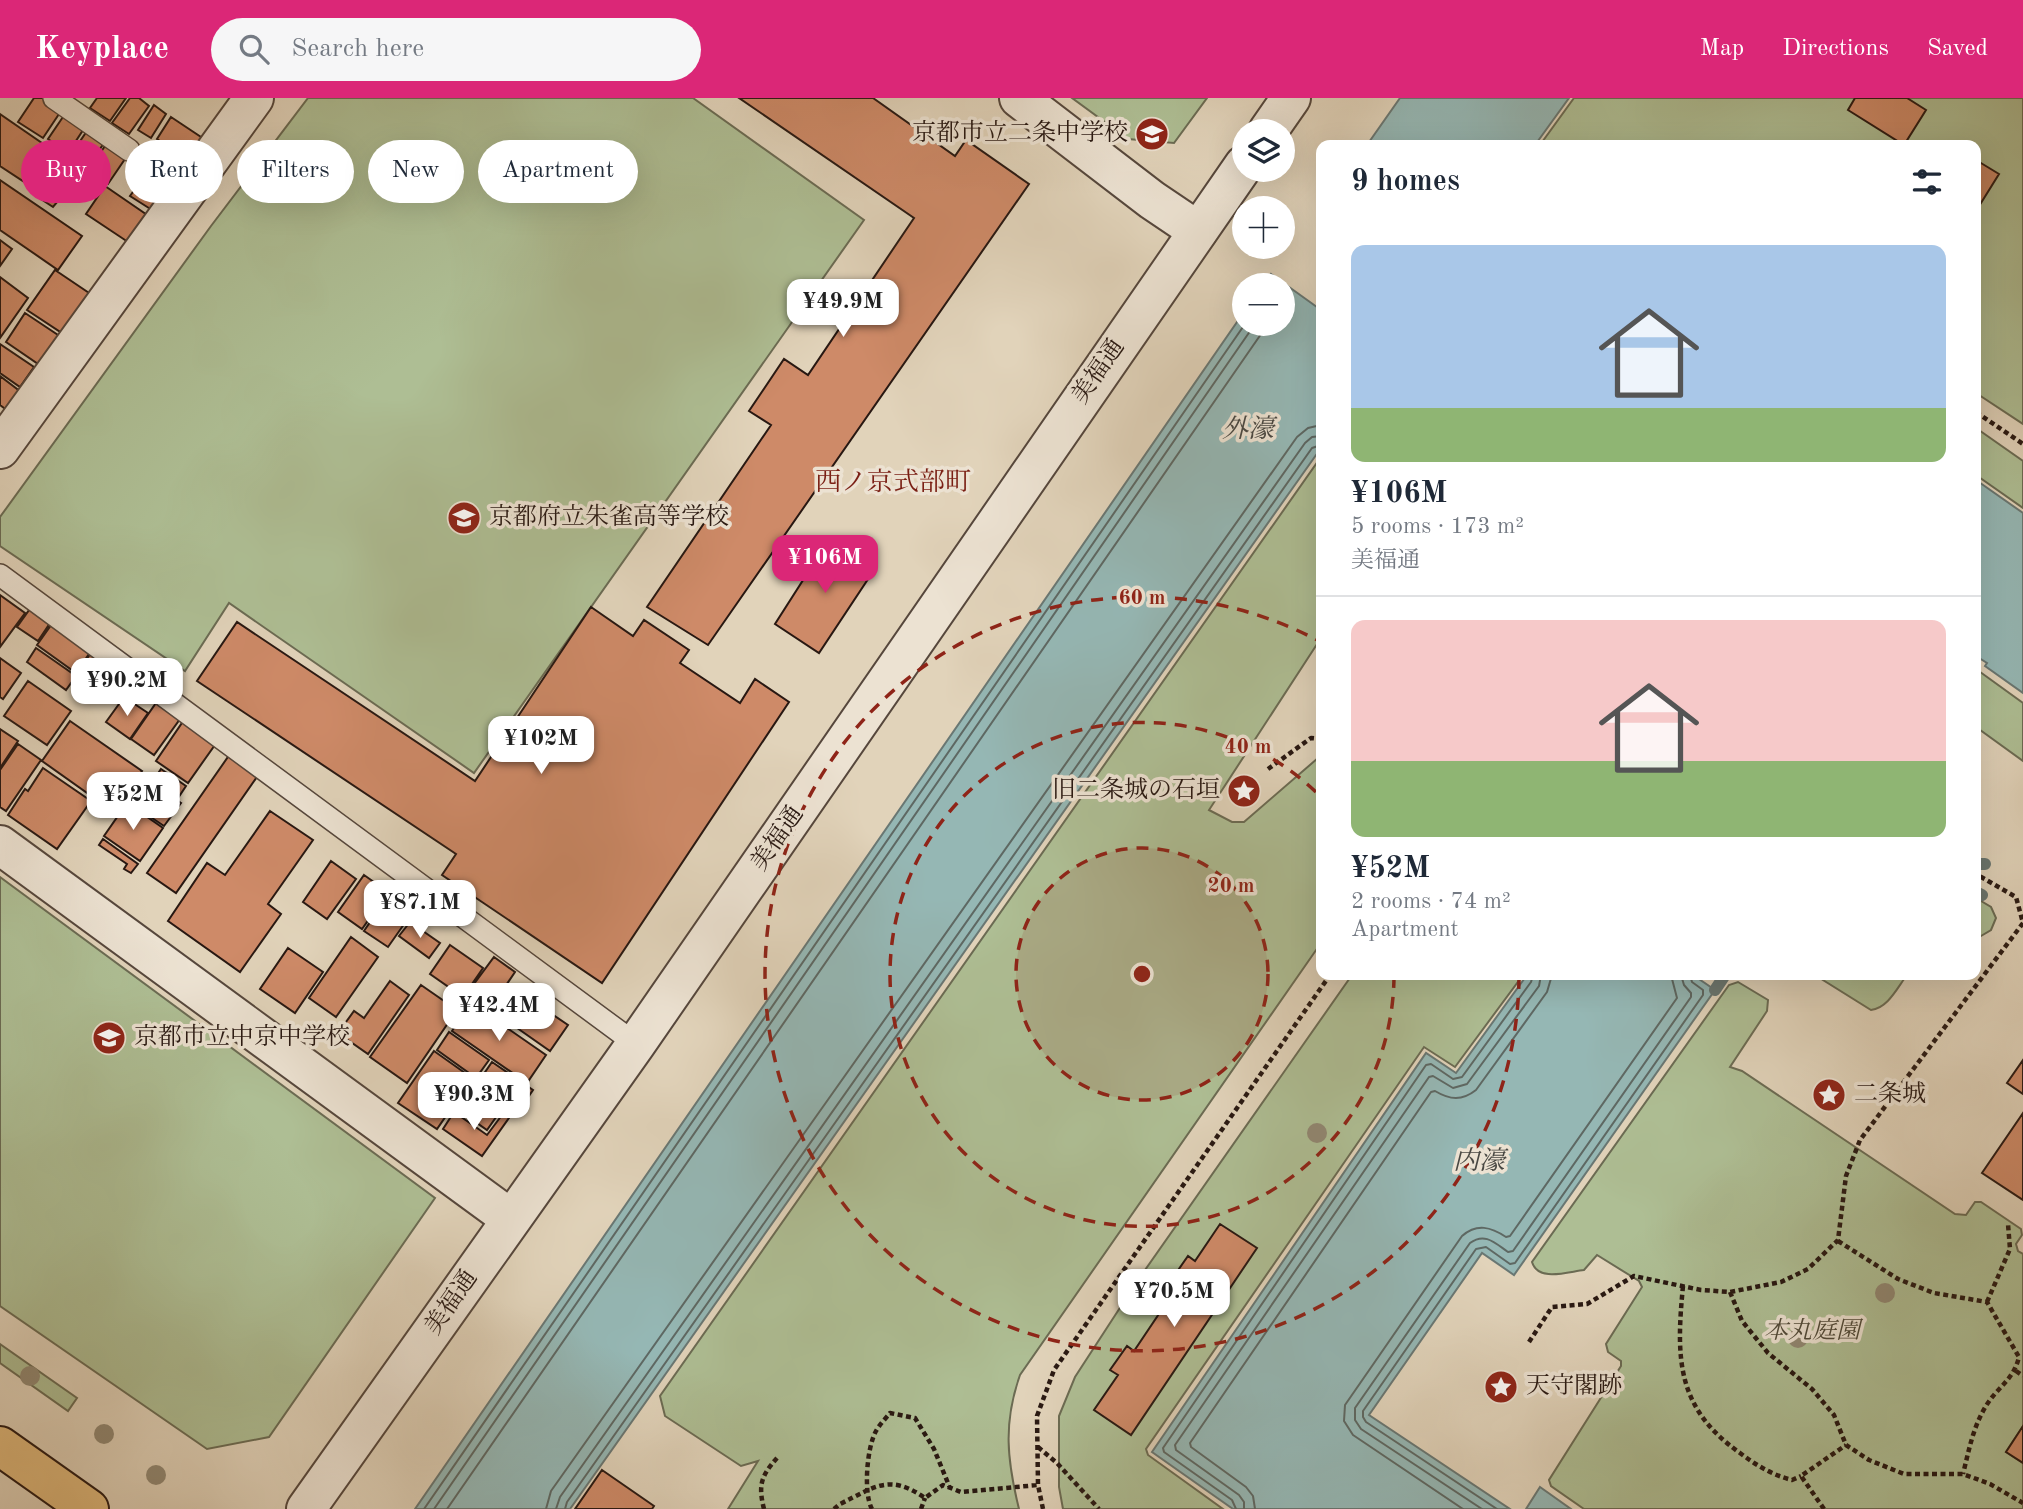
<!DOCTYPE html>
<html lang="en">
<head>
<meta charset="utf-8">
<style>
	:root { --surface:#fff; --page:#f6f6f7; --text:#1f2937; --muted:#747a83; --line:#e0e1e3; --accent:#db2777 }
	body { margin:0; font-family:"Old Standard TT","Noto Serif JP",serif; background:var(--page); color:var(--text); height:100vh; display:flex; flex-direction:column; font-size:26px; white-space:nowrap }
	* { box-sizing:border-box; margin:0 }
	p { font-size:23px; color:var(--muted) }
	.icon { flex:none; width:38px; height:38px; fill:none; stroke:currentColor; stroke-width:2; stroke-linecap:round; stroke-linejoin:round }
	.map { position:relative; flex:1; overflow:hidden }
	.details { position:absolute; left:1316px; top:42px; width:665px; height:840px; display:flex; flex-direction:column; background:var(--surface); border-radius:14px; box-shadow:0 7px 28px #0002 }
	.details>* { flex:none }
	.banner { position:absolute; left:21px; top:42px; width:665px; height:63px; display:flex; gap:14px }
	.tools { position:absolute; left:1232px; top:21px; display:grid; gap:14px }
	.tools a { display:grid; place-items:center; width:63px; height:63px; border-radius:50%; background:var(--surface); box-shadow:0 7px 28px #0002; font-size:35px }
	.price { position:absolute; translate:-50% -60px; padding:0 16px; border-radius:14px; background:#fff; color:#222; font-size:23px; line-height:46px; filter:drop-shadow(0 2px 4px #0008) }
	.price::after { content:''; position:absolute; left:50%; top:42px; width:21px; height:16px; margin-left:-10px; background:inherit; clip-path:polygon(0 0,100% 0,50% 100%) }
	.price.on { background:var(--accent); color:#fff }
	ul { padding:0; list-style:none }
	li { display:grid; align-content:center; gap:14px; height:371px; padding:0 35px }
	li+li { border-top:2px solid var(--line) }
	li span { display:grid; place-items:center; height:217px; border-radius:14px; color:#555 }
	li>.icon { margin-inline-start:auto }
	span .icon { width:126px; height:126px; fill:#fffc; stroke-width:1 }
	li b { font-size:30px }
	h2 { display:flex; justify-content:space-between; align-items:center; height:84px; padding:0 35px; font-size:30px }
	.pill { padding:0 24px; border-radius:32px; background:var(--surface); box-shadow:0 7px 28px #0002; font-size:24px; line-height:63px }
	.pill.on { background:var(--accent); color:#fff }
	header { display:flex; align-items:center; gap:42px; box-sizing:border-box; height:98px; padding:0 35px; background:var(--accent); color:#fff }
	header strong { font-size:33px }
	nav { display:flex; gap:38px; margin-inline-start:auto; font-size:24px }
	.search { width:490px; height:63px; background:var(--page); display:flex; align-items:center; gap:18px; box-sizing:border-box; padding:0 24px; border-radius:38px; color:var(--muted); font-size:26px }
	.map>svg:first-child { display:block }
	.green { fill:#aebe94; stroke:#6b6b53; stroke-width:2 }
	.water { fill:#95b7b4; stroke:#697773; stroke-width:2 }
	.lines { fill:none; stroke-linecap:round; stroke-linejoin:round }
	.shore { stroke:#5e6863; stroke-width:2 }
	.stream { stroke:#697773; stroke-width:12 }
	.building { fill:#ce8a68; stroke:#281812; stroke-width:2 }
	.service-casing { stroke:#56473c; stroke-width:24 }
	.minor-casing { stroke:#56473c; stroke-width:42 }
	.tertiary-casing { stroke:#56473c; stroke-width:42 }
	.primary-casing { stroke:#281812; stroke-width:42 }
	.path { stroke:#281812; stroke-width:4.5; stroke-dasharray:5 3.5; stroke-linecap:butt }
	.service { stroke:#ece2d2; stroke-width:21 }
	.minor { stroke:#ece2d2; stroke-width:38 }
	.tertiary { stroke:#ece2d2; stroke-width:38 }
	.primary { stroke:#e0ba7d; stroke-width:38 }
	.tree { fill:#918873 }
	.ring { fill:none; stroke:#8f2418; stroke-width:3.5; stroke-dasharray:12 9 }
	.labels { text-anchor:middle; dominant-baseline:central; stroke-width:7; stroke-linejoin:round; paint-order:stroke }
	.poi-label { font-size:24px; fill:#281812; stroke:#ece2d2; text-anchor:start }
	.street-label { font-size:24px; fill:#281812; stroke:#ece2d2 }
	.park-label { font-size:24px; font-style:italic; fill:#504a39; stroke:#ece2d2 }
	.water-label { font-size:26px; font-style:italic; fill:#494843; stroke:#ece2d2 }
	.neighbourhood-label { font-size:26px; fill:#7a1f14; stroke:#ece2d2 }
	.centre { fill:#8f2418; stroke:#ece2d2; stroke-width:3.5 }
	.ring-label { font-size:21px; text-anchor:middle; font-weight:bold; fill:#8f2418; stroke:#ece2d2; stroke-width:7; stroke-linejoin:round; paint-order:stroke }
</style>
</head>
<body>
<header>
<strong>Keyplace</strong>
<div class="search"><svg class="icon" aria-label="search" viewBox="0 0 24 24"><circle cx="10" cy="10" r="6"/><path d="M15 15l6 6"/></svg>Search here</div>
<nav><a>Map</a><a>Directions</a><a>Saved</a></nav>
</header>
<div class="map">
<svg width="2023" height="1411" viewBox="0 0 2023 1411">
	<rect width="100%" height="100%" fill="#e1d3ba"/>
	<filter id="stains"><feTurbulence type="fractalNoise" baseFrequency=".00286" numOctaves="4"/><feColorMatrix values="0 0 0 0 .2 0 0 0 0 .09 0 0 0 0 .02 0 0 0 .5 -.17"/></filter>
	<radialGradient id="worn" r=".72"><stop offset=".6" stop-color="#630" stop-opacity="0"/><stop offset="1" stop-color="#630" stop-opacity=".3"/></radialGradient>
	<path class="green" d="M 308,0 L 693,0 L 864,122 L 474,675 L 229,505 L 185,573 L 0,448 L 0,419 L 211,128 Z
		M 1072,0 L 1207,0 L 1174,45 L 1128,41 Z
		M 1574,0 L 2023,0 L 2023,326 L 1976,295 L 1976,47 L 1540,47 Z
		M 1976,330 L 2023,363 L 2023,410 L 1976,377 Z
		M 1321,359 L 1321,540 L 1209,712 L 1232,724 L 1244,724 L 1318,660 L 1321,660 L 1321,845 L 1020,1277 C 1003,1325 1007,1362 1019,1411 L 728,1411 L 758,1363 L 741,1368 L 665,1318 L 660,1298 Z
		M 1976,571 L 2023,605 L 2023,663 L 1976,629 Z
		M 0,779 L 435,1100 L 269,1339 L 207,1351 L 0,1208 Z
		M 1976,800 L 1991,809 L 1996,820 L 1991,832 L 1981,838 L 1976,836 Z
		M 1352,877 L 1523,877 L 1455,969 L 1424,949 L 1146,1351 L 1148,1357 L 1223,1411 L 1063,1411 L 1059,1389 L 1059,1318 L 1075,1279 L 1138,1182 Z
		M 1815,877 L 1848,877 L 1852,879 L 1862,877 L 1907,877 C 1897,890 1888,910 1871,912 Z
		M 1738,884 L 1768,902 L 1767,913 L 1730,969 L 1742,973 L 1955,1116 L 1966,1117 L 1975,1104 L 1981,1104 L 2021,1131 L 2022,1137 L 2016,1146 L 2018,1153 L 2023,1156 L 2023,1328 L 2006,1354 L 2023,1365 L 2023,1411 L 1584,1411 L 1551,1388 L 1549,1382 L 1621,1268 L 1621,1263 L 1608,1254 L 1606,1246 L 1642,1189 L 1639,1183 L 1597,1157 L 1584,1172 C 1567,1174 1538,1184 1532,1164 L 1729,887 Z
		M 0,1246 L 77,1300 L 68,1313 L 0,1265 Z"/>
	<path class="water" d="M 1400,0 L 1569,0 L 1535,47 L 1367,47 Z
		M 1271,176 L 1321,212 L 1321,350 L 570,1411 L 415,1411 L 1244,214 L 1244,226 L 1283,226 L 1283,187 L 1263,187 Z
		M 1976,382 L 2023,415 L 2023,595 L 1985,568 L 1987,565 L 1976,558 Z
		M 1527,877 L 1693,877 L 1715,892 L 1514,1177 L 1482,1155 L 1369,1317 L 1510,1411 L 1233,1411 L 1152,1354 L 1426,955 L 1456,975 Z
		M 1540,1389 L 1571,1411 L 1526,1411 Z"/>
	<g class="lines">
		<path class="shore" d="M 424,1411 L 1245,226
			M 434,1411 L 1255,226
			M 447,1411 L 1268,226
			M 546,1411 L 551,1393 L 1297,339 L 1308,330 L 1321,327
			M 556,1411 L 560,1399 L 1305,345 L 1312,339 L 1321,338
			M 565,1411 L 567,1404 L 1312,350 L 1321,347
			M 1236,1411 L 1232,1402 L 1164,1354 L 1163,1350 L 1426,967 L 1431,966 L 1453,981 L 1462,979 L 1531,884 L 1533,877
			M 1244,1411 L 1244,1404 L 1239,1397 L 1176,1352 L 1175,1347 L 1429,979 L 1433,978 L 1453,990 L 1467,986 L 1539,888 L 1541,877
			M 1255,1411 L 1253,1398 L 1246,1389 L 1191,1349 L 1190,1345 L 1431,994 L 1435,993 C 1450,1002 1462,1003 1476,992 L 1547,894 L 1552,877
			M 1463,1411 L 1353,1337 L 1344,1323 L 1345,1307 L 1462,1138 C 1477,1125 1491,1129 1506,1139 L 1510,1138 L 1677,900 L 1671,877
			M 1482,1411 L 1361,1331 L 1355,1322 L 1355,1310 L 1470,1145 C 1485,1134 1495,1145 1508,1154 L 1513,1153 L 1691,899 L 1691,895 L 1684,887 L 1681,877
			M 1497,1411 L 1366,1324 L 1363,1319 L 1363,1313 L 1476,1151 L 1486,1149 L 1510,1166 L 1515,1165 L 1703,897 L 1703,892 L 1692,884 L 1690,877"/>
		<path class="stream" d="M 1976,766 L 1985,766
			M 1976,794 L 1982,797
			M 1715,892 L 1725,877"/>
	</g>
	<path class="building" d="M 34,0 L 49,0 L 63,10 L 43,40 L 18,24 Z
		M 97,0 L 126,0 L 110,23 L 90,10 Z
		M 130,0 L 139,0 L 149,8 L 129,36 L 112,25 Z
		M 739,0 L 873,0 L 955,58 L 966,42 L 1029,86 L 708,547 L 647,509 L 771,327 L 749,313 L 784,261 L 808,277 L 914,120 Z
		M 1855,0 L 1907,0 L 1926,12 L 1904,47 L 1848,12 Z
		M 154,7 L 166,16 L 151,40 L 138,32 Z
		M 67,13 L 87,26 L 68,55 L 48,41 Z
		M 0,16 L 55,54 L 32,89 L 0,68 Z
		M 171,19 L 204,41 L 189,63 L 157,41 Z
		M 87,33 L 104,45 L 85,73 L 68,61 Z
		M 155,44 L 187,66 L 167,95 L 135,74 Z
		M 107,45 L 127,58 L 108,86 L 88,73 Z
		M 59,59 L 75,70 L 57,97 L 41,86 Z
		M 1976,62 L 1999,76 L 1976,113 Z
		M 0,82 L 82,138 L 58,172 L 0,132 Z
		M 141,83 L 162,97 L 152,112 L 130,98 Z
		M 105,88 L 153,121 L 134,148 L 86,116 Z
		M 46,95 L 58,103 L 53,109 L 41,101 Z
		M 0,142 L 12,151 L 0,168 Z
		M 55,172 L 95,199 L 68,239 L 27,212 Z
		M 0,179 L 28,200 L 0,240 Z
		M 25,215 L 64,241 L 44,270 L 6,244 Z
		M 0,246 L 34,269 L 20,289 L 0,275 Z
		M 0,278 L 21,294 L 8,313 L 0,307 Z
		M 830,440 L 876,469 L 819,555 L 775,526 Z
		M 0,497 L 25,515 L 0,549 Z
		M 32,508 L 52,522 L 38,543 L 17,529 Z
		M 591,509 L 633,538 L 644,522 L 689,552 L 680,565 L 740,605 L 755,581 L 789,604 L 602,885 L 442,777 L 456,756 L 197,583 L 237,524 L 475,683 Z
		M 54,523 L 93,550 L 76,575 L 37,547 Z
		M 36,550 L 76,578 L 66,592 L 27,564 Z
		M 93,552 L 114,567 L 98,589 L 77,575 Z
		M 0,560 L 21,575 L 3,601 L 0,599 Z
		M 28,583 L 71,613 L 47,647 L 4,618 Z
		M 124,599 L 148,615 L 130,641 L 106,624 Z
		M 156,605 L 180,621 L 154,657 L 131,641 Z
		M 184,622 L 217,644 L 188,685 L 156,663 Z
		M 70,623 L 142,673 L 114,714 L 42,663 Z
		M 0,631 L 18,643 L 0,670 Z
		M 18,646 L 41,662 L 6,713 L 0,709 L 0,672 Z
		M 230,656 L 259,676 L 176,795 L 147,775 Z
		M 43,670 L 91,703 L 57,751 L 8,717 L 25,691 L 28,693 Z
		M 161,671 L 186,688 L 178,700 L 153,683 Z
		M 143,679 L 181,705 L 164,728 L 127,703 Z
		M 127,705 L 163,730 L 140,763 L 104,738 Z
		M 270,713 L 313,742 L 268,806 L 281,816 L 240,874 L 168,823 L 207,765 L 225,777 Z
		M 103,741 L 138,766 L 131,775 L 124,771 L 127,766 L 99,747 Z
		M 331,763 L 356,781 L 327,821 L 303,804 Z
		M 364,777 L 388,794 L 362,831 L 338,814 Z
		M 390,795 L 414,812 L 388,849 L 364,833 Z
		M 410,824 L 440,845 L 429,860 L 399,838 Z
		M 351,839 L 378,859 L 336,919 L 309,900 Z
		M 450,847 L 483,870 L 463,899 L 430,876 Z
		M 288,850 L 323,874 L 295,915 L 260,891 Z
		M 494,859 L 515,874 L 490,911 L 475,900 L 482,891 L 474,886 Z
		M 390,883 L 409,897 L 368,956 L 338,935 L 354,913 L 364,920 Z
		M 421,887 L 457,912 L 407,985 L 370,959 Z
		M 518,893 L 568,927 L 550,953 L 500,918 Z
		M 471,905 L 546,957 L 527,985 L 452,933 Z
		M 449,934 L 489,962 L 476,980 L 437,952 Z
		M 434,953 L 472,980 L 437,1031 L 398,1005 Z
		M 2023,962 L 2023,996 L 2007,985 Z
		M 492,964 L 533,992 L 520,1011 L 479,983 Z
		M 474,993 L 501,1012 L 487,1032 L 460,1013 Z
		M 505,1013 L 511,1017 L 482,1058 L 443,1031 L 454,1014 L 487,1037 Z
		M 2023,1015 L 2023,1102 L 1982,1075 Z
		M 1220,1126 L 1257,1150 L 1131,1337 L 1094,1312 L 1118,1277 L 1110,1272 L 1127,1248 L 1134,1253 L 1181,1183 L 1174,1178 L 1188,1158 L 1195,1163 Z
		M 2023,1328 L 2023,1365 L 2006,1354 Z
		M 602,1372 L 654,1408 L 652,1411 L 575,1411 Z"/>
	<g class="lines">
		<defs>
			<path id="service" d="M 54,0 L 129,52
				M 0,477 L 636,946"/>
			<path id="minor" d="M 1019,0 L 1152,102 L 1198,133
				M 0,351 L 254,0
				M 0,747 L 511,1121"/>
			<path id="tertiary" d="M 1268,33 L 1291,0
				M 306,1411 L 636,946 L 1244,67"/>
			<path id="primary" d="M 0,1348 L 89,1411"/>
		</defs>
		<use href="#service" class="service-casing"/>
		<use href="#minor" class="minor-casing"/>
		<use href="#tertiary" class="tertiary-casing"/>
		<use href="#primary" class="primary-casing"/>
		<path class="path" d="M 1976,314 L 2023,346
			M 1268,671 L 1311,640 L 1321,641
			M 1838,1143 L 1898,1181 L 1934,1195 L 1987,1204 L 2019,1259 C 2013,1283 1998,1288 1986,1308 C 1973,1329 1969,1352 1963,1376
			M 1683,1188 C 1676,1260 1676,1310 1740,1355 C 1756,1367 1772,1377 1792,1382 L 1801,1378
			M 1730,1194 L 1742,1223 L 1768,1255 L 1812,1291 L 1834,1317 L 1846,1347 L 1869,1362 L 1904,1376 L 1963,1376 L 1990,1386 L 2023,1405
			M 1987,1204 L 2010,1151 L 2008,1126
			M 1529,1244 L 1552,1209 L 1587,1206 L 1634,1178 L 1701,1192 L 1730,1194 L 1781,1184 L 1808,1171 L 1838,1142 L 1846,1078 L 1860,1042 L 2023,825 L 2016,799 L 1976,776
			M 2016,1273 L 2023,1278
			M 1038,1349 L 1057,1365 L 1099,1411
			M 764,1411 C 758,1387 761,1378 777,1360
			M 834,1411 L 840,1406 C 875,1389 889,1375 925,1400 L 943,1387 L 961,1394 L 1038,1387
			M 872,1411 C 863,1395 867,1349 876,1333 C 880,1326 886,1320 890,1315 L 915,1320 L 934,1351 L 950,1390
			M 921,1411 L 925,1400
			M 1043,1411 L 1038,1387 L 1037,1318 L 1054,1272 L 1330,877
			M 1824,1411 L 1801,1378 L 1846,1347"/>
		<use href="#service" class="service"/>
		<use href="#minor" class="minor"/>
		<use href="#tertiary" class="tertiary"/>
		<use href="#primary" class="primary"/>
	</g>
	<g class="tree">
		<circle cx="1317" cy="1035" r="10"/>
		<circle cx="1885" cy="1195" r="10"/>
		<circle cx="1798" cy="1240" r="10"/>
		<circle cx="30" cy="1278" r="10"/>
		<circle cx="104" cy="1336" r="10"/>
		<circle cx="156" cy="1377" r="10"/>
	</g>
	<circle cx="1142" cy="876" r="126" fill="#8f2418" fill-opacity=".12"/>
	<g class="ring">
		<circle cx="1142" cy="876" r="126"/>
		<path d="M1394 878A252 252 0 1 1 1320 698"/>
		<path d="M1519 879A377 377 0 1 1 1319 543"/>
	</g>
	<defs>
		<symbol id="school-disc" viewBox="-11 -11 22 22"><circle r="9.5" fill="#8f2418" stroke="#ece2d2"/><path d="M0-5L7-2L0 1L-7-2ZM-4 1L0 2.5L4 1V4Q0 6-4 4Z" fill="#fff"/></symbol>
		<symbol id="sight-disc" viewBox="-11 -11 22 22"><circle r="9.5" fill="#8f2418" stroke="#ece2d2"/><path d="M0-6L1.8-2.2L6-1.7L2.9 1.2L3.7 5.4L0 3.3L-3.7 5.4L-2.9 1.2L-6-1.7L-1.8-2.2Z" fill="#fff"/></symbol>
	</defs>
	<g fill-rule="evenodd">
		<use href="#school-disc" x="1133" y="17" width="38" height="38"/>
		<use href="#school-disc" x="445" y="401" width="38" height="38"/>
		<use href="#sight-disc" x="1225" y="674" width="38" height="38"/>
		<use href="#school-disc" x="90" y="921" width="38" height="38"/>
		<use href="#sight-disc" x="1810" y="978" width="38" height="38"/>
		<use href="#sight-disc" x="1482" y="1270" width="38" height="38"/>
	</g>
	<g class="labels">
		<g class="poi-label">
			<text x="1128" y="36" text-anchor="end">京都市立二条中学校</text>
			<text x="489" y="420">京都府立朱雀高等学校</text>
			<text x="1220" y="693" text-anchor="end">旧二条城の石垣</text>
			<text x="134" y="940">京都市立中京中学校</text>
			<text x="1854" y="997">二条城</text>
			<text x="1526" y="1289">天守閣跡</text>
		</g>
		<g class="street-label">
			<text transform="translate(1099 274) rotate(-55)">美福通</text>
			<text transform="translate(778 741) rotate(-55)">美福通</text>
			<text transform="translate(452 1205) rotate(-55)">美福通</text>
		</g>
		<g class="park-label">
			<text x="1812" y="1234">本丸庭園</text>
		</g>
		<g class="water-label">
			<text x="1248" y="332">外濠</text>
			<text x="1479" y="1064">内濠</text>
		</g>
		<g class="neighbourhood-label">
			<text x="893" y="385">西ノ京式部町</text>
		</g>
	</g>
	<circle cx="1142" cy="876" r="10" class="centre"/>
	<g class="ring-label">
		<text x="1142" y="506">60 m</text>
		<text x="1248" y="655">40 m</text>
		<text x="1231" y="794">20 m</text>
	</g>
	<rect width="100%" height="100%" filter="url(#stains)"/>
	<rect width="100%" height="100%" fill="url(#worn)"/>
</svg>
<div class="tools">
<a><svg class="icon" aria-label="layers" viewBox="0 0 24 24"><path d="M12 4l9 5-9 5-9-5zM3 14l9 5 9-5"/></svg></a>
<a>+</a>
<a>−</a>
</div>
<b class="price" style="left:843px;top:241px">¥49.9M</b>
<b class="price on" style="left:825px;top:497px">¥106M</b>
<b class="price" style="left:127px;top:620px">¥90.2M</b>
<b class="price" style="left:541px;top:678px">¥102M</b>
<b class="price" style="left:133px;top:734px">¥52M</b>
<b class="price" style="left:420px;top:842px">¥87.1M</b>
<b class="price" style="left:499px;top:945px">¥42.4M</b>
<b class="price" style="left:474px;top:1034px">¥90.3M</b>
<b class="price" style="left:1174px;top:1231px">¥70.5M</b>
<div class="banner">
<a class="pill on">Buy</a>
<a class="pill">Rent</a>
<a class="pill">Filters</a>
<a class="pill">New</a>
<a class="pill">Apartment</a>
</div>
<section class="details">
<h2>9 homes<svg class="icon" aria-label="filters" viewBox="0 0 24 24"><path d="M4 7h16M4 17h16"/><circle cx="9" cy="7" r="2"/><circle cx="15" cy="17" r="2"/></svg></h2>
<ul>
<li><span style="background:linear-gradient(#a9c7e8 75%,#8fb573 0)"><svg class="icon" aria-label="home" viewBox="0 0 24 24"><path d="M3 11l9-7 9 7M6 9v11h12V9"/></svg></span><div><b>¥106M</b><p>5 rooms · 173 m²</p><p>美福通</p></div></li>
<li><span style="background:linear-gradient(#f6c9c9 65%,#8fb573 0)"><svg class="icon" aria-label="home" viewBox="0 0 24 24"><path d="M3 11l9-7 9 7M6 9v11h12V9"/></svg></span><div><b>¥52M</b><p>2 rooms · 74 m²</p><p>Apartment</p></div></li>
</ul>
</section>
</div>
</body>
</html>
